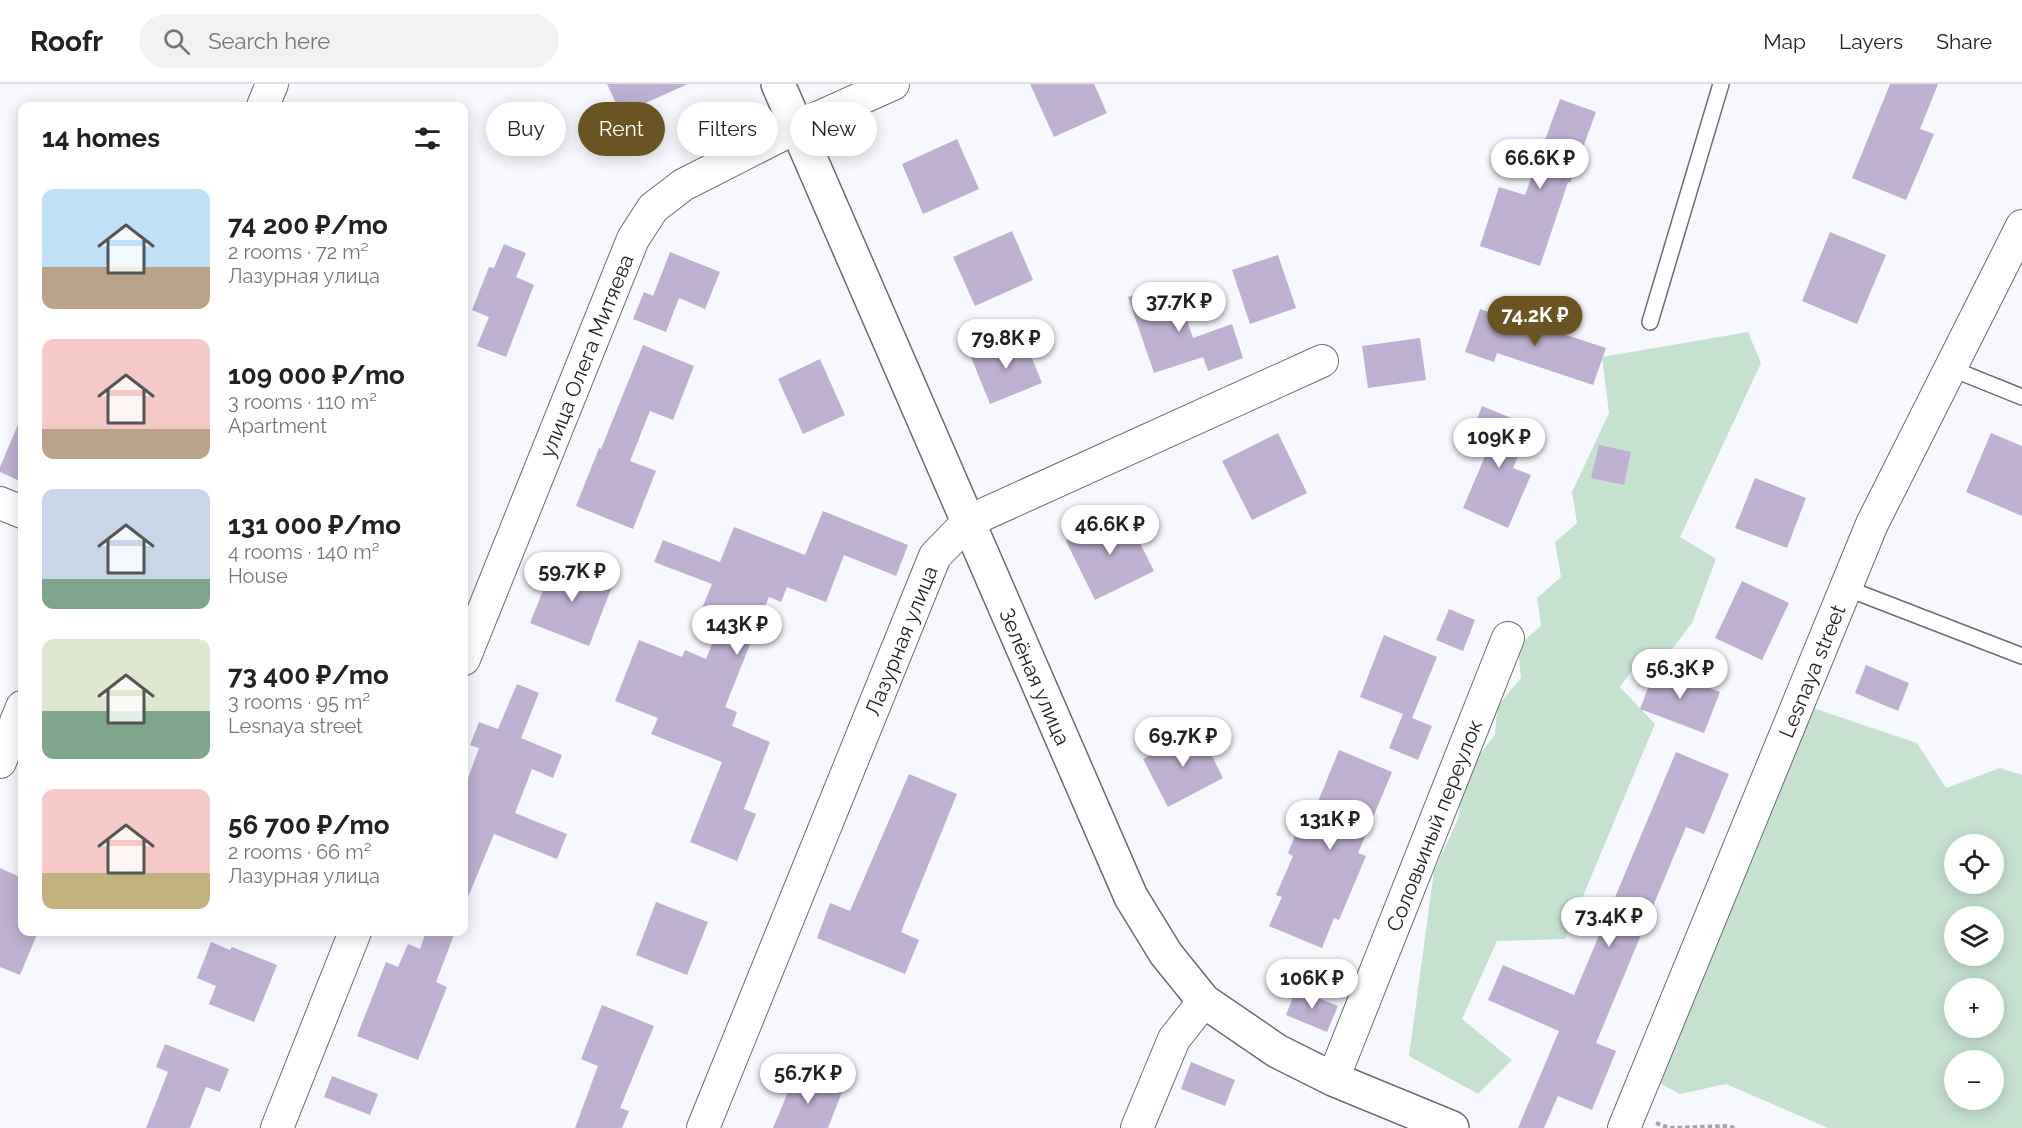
<!DOCTYPE html>
<html lang="en">
<head>
<meta charset="utf-8">
<style>
	:root { --surface:#fff; --page:#f2f2f2; --text:#222; --muted:#767676; --line:#e0e0e0; --accent:#6a5423 }
	body { margin:0; font-family:Raleway,sans-serif; background:var(--page); color:var(--text); height:100vh; display:flex; flex-direction:column; font-size:22px; white-space:nowrap }
	* { box-sizing:border-box; margin:0 }
	p { font-size:20px; color:var(--muted) }
	.icon { flex:none; width:33px; height:33px; fill:none; stroke:currentColor; stroke-width:2; stroke-linecap:round; stroke-linejoin:round }
	.map { position:relative; flex:1; overflow:hidden }
	.drawer { position:absolute; left:18px; top:18px; width:450px; height:834px; display:flex; flex-direction:column; background:var(--surface); border-radius:12px; box-shadow:0 3px 15px #0003 }
	.drawer>* { flex:none }
	.banner { position:absolute; left:486px; top:18px; width:570px; height:54px; display:flex; gap:12px }
	.tools { position:absolute; left:1944px; top:750px; display:grid; gap:12px }
	.tools a { display:grid; place-items:center; width:60px; height:60px; border-radius:50%; background:var(--surface); box-shadow:0 3px 15px #0003; font-size:30px }
	.price { position:absolute; translate:-50% -51px; padding:0 14px; border-radius:21px; background:#fff; color:#222; font-size:20px; line-height:39px; filter:drop-shadow(0 2px 3px #0008) }
	.price::after { content:''; position:absolute; left:50%; top:36px; width:18px; height:14px; margin-left:-9px; background:inherit; clip-path:polygon(0 0,100% 0,50% 100%) }
	.price.on { background:var(--accent); color:#fff }
	ul { padding:0; list-style:none }
	li { display:flex; align-items:center; gap:18px; height:150px; padding:0 24px }
	li span { display:grid; place-items:center; flex:none; width:168px; height:120px; border-radius:12px; color:#555 }
	li>.icon { margin-inline-start:auto }
	span .icon { width:72px; height:72px; fill:#fffc; stroke-width:1 }
	li b { font-size:26px }
	h2 { display:flex; justify-content:space-between; align-items:center; height:72px; padding:0 24px; font-size:26px }
	.pill { padding:0 21px; border-radius:27px; background:var(--surface); box-shadow:0 3px 15px #0003; font-size:21px; line-height:54px }
	.pill.on { background:var(--accent); color:#fff }
	header { display:flex; align-items:center; gap:36px; box-sizing:border-box; height:84px; padding:0 30px; background:var(--surface); border-bottom:2px solid var(--line) }
	header strong { font-size:28px }
	nav { display:flex; gap:33px; margin-inline-start:auto; font-size:21px }
	.search { width:420px; height:54px; background:var(--page); display:flex; align-items:center; gap:15px; box-sizing:border-box; padding:0 21px; border-radius:33px; color:var(--muted); font-size:22px }
	.map>svg:first-child { display:block }
	.green { fill:#c7e1d1; fill-rule:evenodd }
	.building { fill:#bfb1d1 }
	.lines { fill:none; stroke-linecap:round; stroke-linejoin:round }
	.lane-casing { stroke:#6c6c73; stroke-width:18 }
	.street-casing { stroke:#6c6c73; stroke-width:34 }
	.secondary-casing { stroke:#6c6c73; stroke-width:36 }
	.path { stroke:#a3a4a8; stroke-width:4; stroke-dasharray:4.5 3; stroke-linecap:butt }
	.lane { stroke:#fff; stroke-width:15 }
	.street { stroke:#fff; stroke-width:32 }
	.secondary { stroke:#fff; stroke-width:33 }
	.labels { text-anchor:middle; dominant-baseline:central; stroke-width:5; stroke-linejoin:round; paint-order:stroke }
	.street-label { font-size:21px; fill:#232326; stroke:#fff }
</style>
</head>
<body>
<header>
<strong>Roofr</strong>
<div class="search"><svg class="icon" aria-label="search" viewBox="0 0 24 24"><circle cx="10" cy="10" r="6"/><path d="M15 15l6 6"/></svg>Search here</div>
<nav><a>Map</a><a>Layers</a><a>Share</a></nav>
</header>
<div class="map">
<svg width="2022" height="1044" viewBox="0 0 2022 1044">
	<rect width="100%" height="100%" fill="#f7f8fe"/>
	<path class="green" d="M 1748,248 L 1761,279 L 1680,453 L 1716,475 L 1692,539 L 1673,564 L 1640,575 L 1620,603 L 1655,640 L 1565,855 L 1497,857 L 1462,935 L 1512,976 L 1478,1010 L 1409,972 L 1434,787 L 1458,735 L 1465,689 L 1495,651 L 1497,623 L 1521,594 L 1518,562 L 1541,542 L 1537,514 L 1561,493 L 1555,458 L 1577,439 L 1572,408 L 1609,329 L 1602,273 Z
		M 1813,624 L 1917,659 L 1946,704 L 2000,684 L 2022,691 L 2022,1044 L 1828,1044 L 1726,1000 L 1680,1010 L 1652,995 ZM 1954,760 L 1994,760 L 1994,800 L 1954,800 ZM 1954,832 L 1994,832 L 1994,872 L 1954,872 ZM 1954,904 L 1994,904 L 1994,944 L 1954,944 ZM 1954,976 L 1994,976 L 1994,1016 L 1954,1016 Z"/>
	<path class="building" d="M 607,0 L 688,0 L 621,30 Z
		M 1030,0 L 1094,0 L 1107,29 L 1054,53 Z
		M 1890,0 L 1938,0 L 1920,45 L 1934,50 L 1906,116 L 1852,94 Z
		M 1560,15 L 1596,28 L 1570,99 L 1568,98 L 1540,182 L 1480,162 L 1499,103 L 1525,111 Z
		M 957,55 L 979,105 L 923,130 L 902,80 Z
		M 1012,147 L 1033,196 L 975,222 L 953,173 Z
		M 1830,148 L 1886,171 L 1857,240 L 1802,217 Z
		M 504,160 L 526,169 L 516,193 L 534,201 L 506,273 L 477,262 L 489,233 L 472,226 L 489,183 L 494,184 Z
		M 670,168 L 720,188 L 705,225 L 679,214 L 666,248 L 633,235 L 644,208 L 653,212 Z
		M 1278,171 L 1296,224 L 1250,240 L 1232,186 Z
		M 1174,198 L 1193,254 L 1232,240 L 1243,274 L 1208,287 L 1203,273 L 1154,289 L 1128,213 Z
		M 1480,225 L 1513,237 L 1514,234 L 1606,264 L 1593,301 L 1497,269 L 1494,278 L 1465,268 Z
		M 1023,252 L 1042,299 L 990,320 L 971,273 Z
		M 1420,254 L 1426,296 L 1368,304 L 1362,262 Z
		M 643,261 L 694,282 L 673,336 L 650,327 L 630,377 L 656,387 L 633,445 L 576,422 L 599,364 L 601,365 Z
		M 820,275 L 845,331 L 803,350 L 778,295 Z
		M 1482,322 L 1531,342 L 1513,384 L 1531,391 L 1508,444 L 1463,424 L 1492,356 L 1472,348 Z
		M 22,331 L 22,398 L 0,388 L 0,383 Z
		M 1278,349 L 1307,409 L 1252,436 L 1222,377 Z
		M 1991,349 L 2022,362 L 2022,432 L 1966,408 Z
		M 1599,361 L 1631,368 L 1624,401 L 1591,394 Z
		M 1755,394 L 1806,414 L 1787,464 L 1735,444 Z
		M 823,427 L 908,461 L 896,492 L 844,471 L 826,518 L 787,503 L 781,518 L 769,513 L 725,623 L 737,628 L 732,642 L 770,658 L 744,725 L 756,730 L 737,777 L 690,758 L 722,678 L 651,650 L 658,634 L 615,617 L 639,556 L 682,573 L 685,566 L 706,575 L 722,535 L 701,527 L 712,500 L 654,478 L 663,456 L 720,478 L 734,443 L 805,471 Z
		M 1124,427 L 1154,487 L 1095,516 L 1066,457 Z
		M 555,476 L 613,500 L 589,562 L 530,539 Z
		M 1742,497 L 1789,519 L 1762,576 L 1715,554 Z
		M 1449,525 L 1475,536 L 1463,567 L 1436,556 Z
		M 1384,551 L 1437,573 L 1412,634 L 1432,642 L 1418,676 L 1389,664 L 1403,630 L 1360,613 Z
		M 1866,581 L 1909,599 L 1898,627 L 1855,609 Z
		M 1656,583 L 1720,608 L 1704,649 L 1640,625 Z
		M 517,600 L 539,609 L 521,654 L 562,671 L 553,694 L 532,685 L 515,729 L 567,750 L 557,775 L 494,750 L 464,823 L 464,705 L 479,664 L 470,661 L 479,638 L 498,645 Z
		M 1199,646 L 1223,694 L 1168,723 L 1143,675 Z
		M 1339,666 L 1392,688 L 1358,769 L 1366,772 L 1339,836 L 1334,834 L 1322,864 L 1269,842 L 1282,813 L 1276,811 L 1293,772 L 1288,769 L 1298,744 L 1306,747 Z
		M 1676,668 L 1729,690 L 1704,750 L 1686,743 L 1596,959 L 1616,967 L 1592,1026 L 1558,1012 L 1544,1044 L 1518,1044 L 1559,947 L 1488,916 L 1503,881 L 1574,911 Z
		M 909,690 L 957,710 L 901,848 L 919,856 L 905,890 L 817,854 L 830,819 L 850,827 Z
		M 0,784 L 22,794 L 22,848 L 38,848 L 20,891 L 0,883 Z
		M 656,818 L 708,838 L 687,891 L 636,871 Z
		M 426,848 L 455,848 L 436,898 L 447,903 L 418,976 L 357,952 L 386,878 L 398,883 L 408,860 L 420,865 Z
		M 211,858 L 230,866 L 232,863 L 277,881 L 254,938 L 209,920 L 216,902 L 197,894 Z
		M 1296,905 L 1338,922 L 1327,948 L 1286,931 Z
		M 602,921 L 654,942 L 620,1024 L 629,1027 L 622,1044 L 575,1044 L 598,982 L 581,975 Z
		M 165,960 L 229,985 L 220,1008 L 206,1003 L 190,1044 L 146,1044 L 168,988 L 156,983 Z
		M 1191,978 L 1235,996 L 1225,1022 L 1181,1005 Z
		M 796,989 L 842,1008 L 828,1044 L 773,1044 Z
		M 332,992 L 378,1010 L 370,1031 L 324,1013 Z"/>
	<g class="lines">
		<defs>
			<path id="lane" d="M 1650,238 L 1721,0
				M 1950,284 L 2022,313
				M 1846,504 L 2022,572"/>
			<g id="street">
				<path d="M 263,22 L 272,0"/>
				<path d="M 0,419 L 22,428"/>
				<path id="s1" d="M 464,575 L 633,155 L 653,124 L 683,101 L 797,43 L 893,0"/>
				<path d="M 0,678 L 22,623"/>
				<path id="s2" d="M 1333,995 L 1508,554"/>
				<path d="M 277,1044 L 355,848"/>
				<path id="s3" d="M 703,1044 L 935,472 L 969,437 L 1322,277"/>
				<path d="M 1137,1044 L 1174,955 L 1204,917"/>
				<path id="s4" d="M 1624,1044 L 1872,440 L 2022,142"/>
			</g>
			<g id="secondary">
				<path id="s5" d="M 778,0 L 1131,813 L 1166,870 L 1204,917 L 1277,967 L 1333,995 L 1452,1044"/>
			</g>
		</defs>
		<use href="#lane" class="lane-casing"/>
		<use href="#street" class="street-casing"/>
		<use href="#secondary" class="secondary-casing"/>
		<path class="path" d="M 1656,1039 L 1670,1044 L 1728,1042 L 1735,1044"/>
		<use href="#lane" class="lane"/>
		<use href="#street" class="street"/>
		<use href="#secondary" class="secondary"/>
	</g>
	<g class="labels">
		<g class="street-label">
			<text stroke="none"><textPath href="#s1" startOffset="327">улица Олега Митяева</textPath></text>
			<text stroke="none"><textPath href="#s3" startOffset="526">Лазурная улица</textPath></text>
			<text stroke="none"><textPath href="#s4" startOffset="494">Lesnaya street</textPath></text>
			<text stroke="none"><textPath href="#s5" startOffset="646">Зелёная улица</textPath></text>
			<text stroke="none"><textPath href="#s2" startOffset="273">Соловьиный переулок</textPath></text>
		</g>
	</g>
</svg>
<div class="tools">
<a><svg class="icon" aria-label="locate" viewBox="0 0 24 24"><circle cx="12" cy="12" r="6"/><path d="M12 2v4M12 18v4M2 12h4M18 12h4"/></svg></a>
<a><svg class="icon" aria-label="layers" viewBox="0 0 24 24"><path d="M12 4l9 5-9 5-9-5zM3 14l9 5 9-5"/></svg></a>
<a>+</a>
<a>−</a>
</div>
<b class="price" style="left:1540px;top:106px">66.6K ₽</b>
<b class="price" style="left:1179px;top:249px">37.7K ₽</b>
<b class="price on" style="left:1535px;top:263px">74.2K ₽</b>
<b class="price" style="left:1006px;top:286px">79.8K ₽</b>
<b class="price" style="left:1499px;top:385px">109K ₽</b>
<b class="price" style="left:1110px;top:472px">46.6K ₽</b>
<b class="price" style="left:572px;top:519px">59.7K ₽</b>
<b class="price" style="left:737px;top:572px">143K ₽</b>
<b class="price" style="left:1680px;top:616px">56.3K ₽</b>
<b class="price" style="left:1183px;top:684px">69.7K ₽</b>
<b class="price" style="left:1330px;top:767px">131K ₽</b>
<b class="price" style="left:1609px;top:864px">73.4K ₽</b>
<b class="price" style="left:1312px;top:926px">106K ₽</b>
<b class="price" style="left:808px;top:1021px">56.7K ₽</b>
<div class="banner">
<a class="pill">Buy</a>
<a class="pill on">Rent</a>
<a class="pill">Filters</a>
<a class="pill">New</a>
</div>
<section class="drawer">
<h2>14 homes<svg class="icon" aria-label="filters" viewBox="0 0 24 24"><path d="M4 7h16M4 17h16"/><circle cx="9" cy="7" r="2"/><circle cx="15" cy="17" r="2"/></svg></h2>
<ul>
<li><span style="background:linear-gradient(#bfe0f5 65%,#b9a48a 0)"><svg class="icon" aria-label="home" viewBox="0 0 24 24"><path d="M3 11l9-7 9 7M6 9v11h12V9"/></svg></span><div><b>74 200 ₽/mo</b><p>2 rooms · 72 m²</p><p>Лазурная улица</p></div></li>
<li><span style="background:linear-gradient(#f6c9c9 75%,#b9a48a 0)"><svg class="icon" aria-label="home" viewBox="0 0 24 24"><path d="M3 11l9-7 9 7M6 9v11h12V9"/></svg></span><div><b>109 000 ₽/mo</b><p>3 rooms · 110 m²</p><p>Apartment</p></div></li>
<li><span style="background:linear-gradient(#c9d6e8 75%,#7fa58c 0)"><svg class="icon" aria-label="home" viewBox="0 0 24 24"><path d="M3 11l9-7 9 7M6 9v11h12V9"/></svg></span><div><b>131 000 ₽/mo</b><p>4 rooms · 140 m²</p><p>House</p></div></li>
<li><span style="background:linear-gradient(#dfe7d0 60%,#7fa58c 0)"><svg class="icon" aria-label="home" viewBox="0 0 24 24"><path d="M3 11l9-7 9 7M6 9v11h12V9"/></svg></span><div><b>73 400 ₽/mo</b><p>3 rooms · 95 m²</p><p>Lesnaya street</p></div></li>
<li><span style="background:linear-gradient(#f6c9c9 70%,#c2b280 0)"><svg class="icon" aria-label="home" viewBox="0 0 24 24"><path d="M3 11l9-7 9 7M6 9v11h12V9"/></svg></span><div><b>56 700 ₽/mo</b><p>2 rooms · 66 m²</p><p>Лазурная улица</p></div></li>
</ul>
</section>
</div>
</body>
</html>
